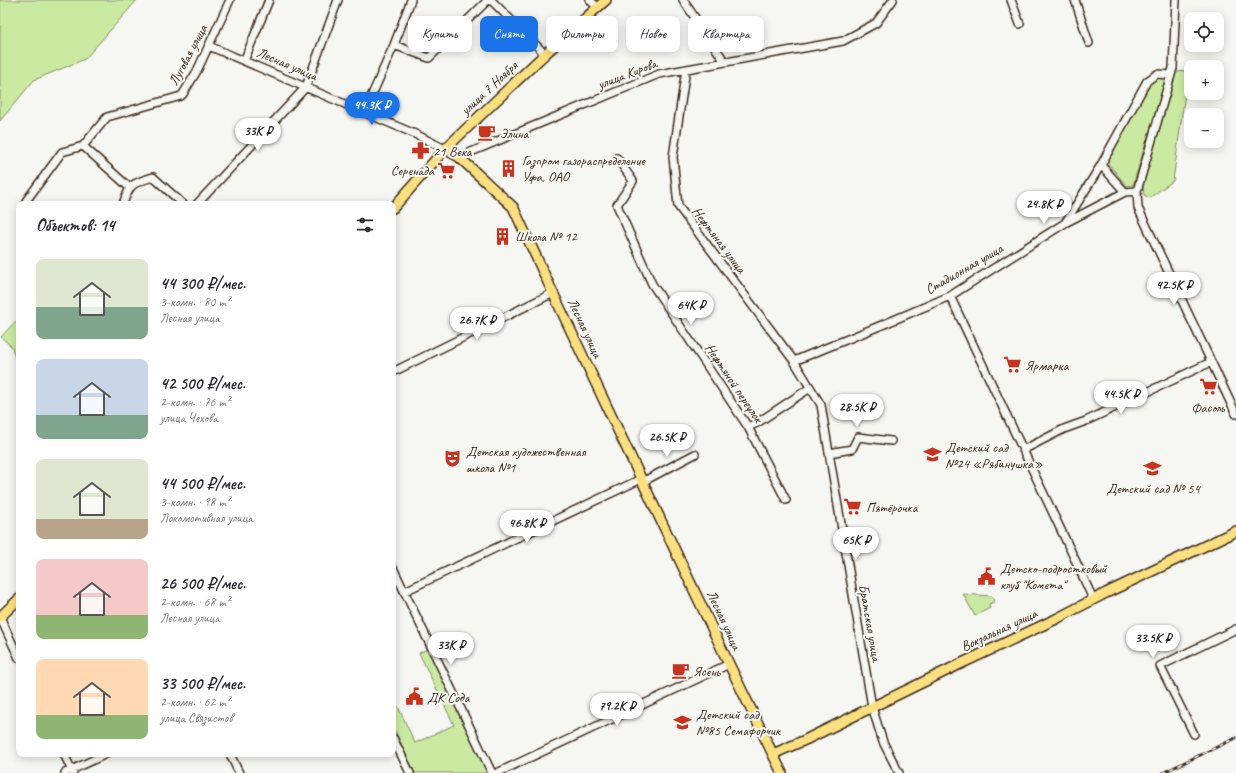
<!DOCTYPE html>
<html lang="ru">
<head>
<meta charset="utf-8">
<style>
	:root { --surface:#fff; --page:#f7f7f7; --text:#2b2b33; --muted:#7c7c81; --accent:#1a73e8 }
	body { margin:0; font-family:Caveat,sans-serif; background:var(--page); color:var(--text); height:100vh; display:flex; flex-direction:column; font-size:15px; white-space:nowrap }
	* { box-sizing:border-box; margin:0 }
	p { font-size:13px; color:var(--muted) }
	.icon { flex:none; width:22px; height:22px; fill:none; stroke:currentColor; stroke-width:2; stroke-linecap:round; stroke-linejoin:round }
	.map { position:relative; flex:1; overflow:hidden }
	.sheet { position:absolute; left:16px; top:201px; width:380px; height:556px; display:flex; flex-direction:column; background:var(--surface); border-radius:8px; box-shadow:0 2px 10px #0003 }
	.sheet>* { flex:none }
	.guide { position:absolute; left:408px; top:16px; width:380px; height:36px; display:flex; gap:8px }
	.controls { position:absolute; left:1184px; top:12px; display:grid; gap:8px }
	.controls a { display:grid; place-items:center; width:40px; height:40px; border-radius:8px; background:var(--surface); box-shadow:0 2px 10px #0003; font-size:20px }
	.price { position:absolute; translate:-50% -34px; padding:0 9px; border-radius:14px; background:#fff; color:#222; font-size:13px; line-height:26px; filter:drop-shadow(0 1px 2px #0008) }
	.price::after { content:''; position:absolute; left:50%; top:24px; width:12px; height:9px; margin-left:-6px; background:inherit; clip-path:polygon(0 0,100% 0,50% 100%) }
	.price.active { background:var(--accent); color:#fff }
	ul { padding:0; list-style:none }
	li { display:flex; align-items:center; gap:12px; height:100px; padding:0 20px }
	li span { display:grid; place-items:center; flex:none; width:112px; height:80px; border-radius:8px; color:#555 }
	li>.icon { margin-inline-start:auto }
	span .icon { width:48px; height:48px; fill:#fffc; stroke-width:1 }
	li b { font-size:17px }
	h2 { display:flex; justify-content:space-between; align-items:center; height:48px; padding:0 20px; font-size:17px }
	.chip { padding:0 14px; border-radius:8px; background:var(--surface); box-shadow:0 2px 10px #0003; font-size:14px; line-height:36px }
	.chip.active { background:var(--accent); color:#fff }
	.map>svg:first-child { display:block }
	.green { fill:#caeaa2; stroke:#828a60 }
	.lines { fill:none; stroke-linecap:round; stroke-linejoin:round }
	.minor-casing { stroke:#3b2a1e; stroke-width:10 }
	.major-casing { stroke:#3b2a1e; stroke-width:12 }
	.minor { stroke:#f6f6f2; stroke-width:7 }
	.major { stroke:#fce080; stroke-width:9 }
	.rail-casing { stroke:#3b2a1e; stroke-width:3 }
	.rail { stroke:#f6f6f2; stroke-width:1.5; stroke-dasharray:4.5; stroke-linecap:butt }
	.labels { text-anchor:middle; dominant-baseline:central; stroke-width:4; stroke-linejoin:round; paint-order:stroke }
	.street-label { font-size:14px; fill:#3b2a1e; stroke:#f6f6f2 }
	.poi-label { font-size:14px; fill:#3b2a1e; stroke:#f6f6f2; text-anchor:start }
</style>
</head>
<body>
<div class="map">
<svg width="1236" height="773" viewBox="0 0 1236 773">
	<rect width="100%" height="100%" fill="#f6f6f2"/>
	<filter id="ink" filterUnits="userSpaceOnUse"><feTurbulence type="fractalNoise" baseFrequency=".025" numOctaves="2"/><feDisplacementMap in="SourceGraphic" scale="8" xChannelSelector="R" yChannelSelector="G"/><feConvolveMatrix kernelMatrix="1 2 1 2 8 2 1 2 1" color-interpolation-filters="sRGB"/></filter>
	<g filter="url(#ink)">
		<path class="green" d="M 0,0 L 137,0 L 85,59 L 34,80 L 0,121 Z
			M 1188,71 L 1173,181 L 1149,198 L 1144,195 L 1143,185 L 1173,77 L 1176,72 Z
			M 1156,77 L 1166,78 L 1133,185 L 1127,186 L 1106,161 L 1149,83 Z
			M 19,318 L 19,366 L 15,358 L 12,347 L 1,337 Z
			M 963,594 L 992,596 L 994,602 L 989,604 L 990,608 L 975,616 Z
			M 430,648 L 488,771 L 483,773 L 415,773 L 393,727 L 393,696 L 415,743 L 454,725 L 419,653 Z"/>
		<g class="lines">
			<defs>
				<path id="minor" d="M 491,0 L 545,54
					M 590,0 L 598,8
					M 683,0 L 725,62
					M 1011,0 L 1020,24
					M 1075,0 L 1089,43
					M 394,45 L 429,58 L 488,0
					M 209,46 L 415,134 L 445,149
					M 244,61 L 269,0
					M 686,69 L 673,157 L 678,206 L 794,361 L 821,405 L 872,707 L 883,742 L 899,773
					M 364,113 L 394,45 L 411,0
					M 83,146 L 130,188
					M 459,157 L 659,74 L 843,41 L 876,23 L 893,0
					M 617,158 L 633,181 L 617,205 L 652,284 L 748,427 L 786,500
					M 1101,165 L 1125,192
					M 1137,191 L 1138,208 L 1236,414
					M 30,204 L 26,201 L 62,152 L 83,146 L 107,117 L 181,96 L 183,94 L 197,71 L 230,0
					M 123,204 C 130,183 133,183 153,177 L 183,204
					M 197,204 L 306,87 L 338,0
					M 1065,223 L 1101,165 L 1147,81 L 1157,74 L 1170,75
					M 950,296 L 1078,566 L 1093,599
					M 794,361 L 882,325 L 950,296 L 1065,223 L 1125,192 L 1137,191 L 1173,68 L 1176,0
					M 393,372 L 553,293
					M 748,427 L 757,423 L 810,388
					M 1023,450 L 1064,429 L 1086,421 L 1211,362
					M 829,453 L 852,449 L 858,437 L 891,441
					M 393,568 L 492,773
					M 405,591 L 641,479 L 646,480 L 695,454
					M 0,617 L 19,658
					M 1194,734 L 1160,666 L 1236,629
					M 393,738 L 410,773
					M 64,754 L 73,773
					M 230,754 L 239,773
					M 65,773 L 106,754
					M 497,773 L 729,664"/>
				<path id="major" d="M 445,149 L 459,157 L 513,207 L 553,293 L 729,664 L 782,773
					M 393,208 L 445,149 L 545,54 L 606,0
					M 0,617 L 19,599
					M 773,754 L 805,740 L 958,665 L 1056,619 L 1106,593 L 1236,531"/>
			</defs>
			<use href="#minor" class="minor-casing"/>
			<use href="#major" class="major-casing"/>
			<use href="#minor" class="minor"/>
			<use href="#major" class="major"/>
			<defs>
				<path id="rail" d="M 1162,773 L 1236,738"/>
			</defs>
			<use href="#rail" class="rail-casing"/>
			<use href="#rail" class="rail"/>
		</g>
	</g>
	<defs>
		<symbol id="cafe-bare" viewBox="-9 -9 18 18"><path d="M-5.5-4.5H6V0H3Q3 3.5 0 3.5H-2.5Q-5.5 3.5-5.5 0ZM3-3.2v2h1.7v-2ZM-6 4.5H4V6H-6Z" fill="#c8321e" stroke="#f6f6f2" stroke-width="2.5" paint-order="stroke"/></symbol>
		<symbol id="pharmacy-bare" viewBox="-9 -9 18 18"><path d="M-2-6h4v4h4v4h-4v4h-4v-4h-4v-4h4Z" fill="#c8321e" stroke="#f6f6f2" stroke-width="2.5" paint-order="stroke"/></symbol>
		<symbol id="building-bare" viewBox="-9 -9 18 18"><path d="M-4-6H4V6H1V3H-1V6H-4ZM-2.5-4.3h1.7v1.8h-1.7ZM.8-4.3h1.7v1.8H.8ZM-2.5-1h1.7V.8h-1.7ZM.8-1h1.7V.8H.8Z" fill="#c8321e" stroke="#f6f6f2" stroke-width="2.5" paint-order="stroke"/></symbol>
		<symbol id="supermarket-bare" viewBox="-9 -9 18 18"><path d="M-6-5.5h2.5l.6 2H6L4.5 2H-2.5L-4.4-4H-6ZM-1.5 3.2a1.3 1.3 0 1 0 .1 0ZM3 3.2a1.3 1.3 0 1 0 .1 0Z" fill="#c8321e" stroke="#f6f6f2" stroke-width="2.5" paint-order="stroke"/></symbol>
		<symbol id="school-bare" viewBox="-9 -9 18 18"><path d="M0-5L7-2L0 1L-7-2ZM-4 1L0 2.5L4 1V4Q0 6-4 4Z" fill="#c8321e" stroke="#f6f6f2" stroke-width="2.5" paint-order="stroke"/></symbol>
		<symbol id="theatre-bare" viewBox="-9 -9 18 18"><path d="M-5-5.5Q0-4 5-5.5V0Q5 5 0 6Q-5 5-5 0ZM-3.3-2.5H-1v1.5H-3.3ZM1-2.5H3.3v1.5H1ZM-2.8 1Q0 5.5 2.8 1Z" fill="#c8321e" stroke="#f6f6f2" stroke-width="2.5" paint-order="stroke"/></symbol>
		<symbol id="civic-bare" viewBox="-9 -9 18 18"><path d="M-.6-6.5H3V-4.5H.6V-3L4-1V1h2V6H-6V1h2V-1L-.6-3ZM-1.2 2.5V6h2.4V2.5Z" fill="#c8321e" stroke="#f6f6f2" stroke-width="2.5" paint-order="stroke"/></symbol>
	</defs>
	<g fill-rule="evenodd">
		<use href="#cafe-bare" x="474" y="120" width="25" height="25"/>
		<use href="#pharmacy-bare" x="408" y="138" width="25" height="25"/>
		<use href="#building-bare" x="496" y="156" width="25" height="25"/>
		<use href="#supermarket-bare" x="434" y="158" width="25" height="25"/>
		<use href="#building-bare" x="490" y="224" width="25" height="25"/>
		<use href="#supermarket-bare" x="1000" y="352" width="25" height="25"/>
		<use href="#supermarket-bare" x="1196" y="374" width="25" height="25"/>
		<use href="#school-bare" x="920" y="442" width="25" height="25"/>
		<use href="#theatre-bare" x="440" y="446" width="25" height="25"/>
		<use href="#school-bare" x="1140" y="456" width="25" height="25"/>
		<use href="#supermarket-bare" x="840" y="494" width="25" height="25"/>
		<use href="#civic-bare" x="974" y="564" width="25" height="25"/>
		<use href="#cafe-bare" x="668" y="658" width="25" height="25"/>
		<use href="#civic-bare" x="402" y="684" width="25" height="25"/>
		<use href="#school-bare" x="670" y="710" width="25" height="25"/>
	</g>
	<g class="labels">
		<g class="street-label">
			<text transform="translate(188 55) rotate(-62)">Луговая улица</text>
			<text transform="translate(287 64) rotate(23)">Лесная улица</text>
			<text transform="translate(627 74) rotate(-21)">улица Кирова</text>
			<text transform="translate(489 88) rotate(-43)">улица 7 Ноября</text>
			<text transform="translate(719 240) rotate(53)">Нефтяная улица</text>
			<text transform="translate(964 269) rotate(-30)">Стадионная улица</text>
			<text transform="translate(585 328) rotate(65)">Лесная улица</text>
			<text transform="translate(734 383) rotate(56)">Нефтяной переулок</text>
			<text transform="translate(724 620) rotate(65)">Лесная улица</text>
			<text transform="translate(870 623) rotate(80)">Братская улица</text>
			<text transform="translate(999 630) rotate(-25)">Вокзальная улица</text>
		</g>
		<g class="poi-label">
			<text x="500" y="133">Элина</text>
			<text x="433" y="151">21 Века</text>
			<text x="522" y="160">Газпром газораспределение<tspan x="522" dy="16">Уфа, ОАО</tspan></text>
			<text x="434" y="170" text-anchor="end">Серенада</text>
			<text x="515" y="236">Школа № 12</text>
			<text x="1025" y="365">Ярмарка</text>
			<text x="1208" y="407" text-anchor="middle">Фасоль</text>
			<text x="945" y="447">Детский сад<tspan x="945" dy="16">№24 «Рябинушка»</tspan></text>
			<text x="466" y="451">Детская художественная<tspan x="466" dy="16">школа №1</tspan></text>
			<text x="1153" y="488" text-anchor="middle">Детский сад № 54</text>
			<text x="866" y="507">Пятёрочка</text>
			<text x="1000" y="568">Детско-подростковый<tspan x="1000" dy="16">клуб "Комета"</tspan></text>
			<text x="693" y="671">Ясень</text>
			<text x="427" y="697">ДК Сода</text>
			<text x="696" y="714">Детский сад<tspan x="696" dy="16">№85 Семафорчик</tspan></text>
		</g>
	</g>
</svg>
<div class="controls">
<a><svg class="icon" aria-label="locate" viewBox="0 0 24 24"><circle cx="12" cy="12" r="6"/><path d="M12 2v4M12 18v4M2 12h4M18 12h4"/></svg></a>
<a>+</a>
<a>−</a>
</div>
<b class="price active" style="left:372px;top:126px">44.3K ₽</b>
<b class="price" style="left:258px;top:152px">33K ₽</b>
<b class="price" style="left:1044px;top:225px">24.8K ₽</b>
<b class="price" style="left:1174px;top:306px">42.5K ₽</b>
<b class="price" style="left:691px;top:326px">64K ₽</b>
<b class="price" style="left:477px;top:341px">26.7K ₽</b>
<b class="price" style="left:1121px;top:415px">44.5K ₽</b>
<b class="price" style="left:857px;top:428px">28.5K ₽</b>
<b class="price" style="left:667px;top:458px">26.5K ₽</b>
<b class="price" style="left:527px;top:544px">46.8K ₽</b>
<b class="price" style="left:856px;top:561px">65K ₽</b>
<b class="price" style="left:1153px;top:659px">33.5K ₽</b>
<b class="price" style="left:451px;top:666px">33K ₽</b>
<b class="price" style="left:617px;top:727px">79.2K ₽</b>
<div class="guide">
<a class="chip">Купить</a>
<a class="chip active">Снять</a>
<a class="chip">Фильтры</a>
<a class="chip">Новое</a>
<a class="chip">Квартира</a>
</div>
<section class="sheet">
<h2>Объектов: 14<svg class="icon" aria-label="filters" viewBox="0 0 24 24"><path d="M4 7h16M4 17h16"/><circle cx="9" cy="7" r="2"/><circle cx="15" cy="17" r="2"/></svg></h2>
<ul>
<li><span style="background:linear-gradient(#dfe7d0 60%,#7fa58c 0)"><svg class="icon" aria-label="home" viewBox="0 0 24 24"><path d="M3 11l9-7 9 7M6 9v11h12V9"/></svg></span><div><b>44 300 ₽/мес.</b><p>3-комн. · 80 m²</p><p>Лесная улица</p></div></li>
<li><span style="background:linear-gradient(#c9d6e8 70%,#7fa58c 0)"><svg class="icon" aria-label="home" viewBox="0 0 24 24"><path d="M3 11l9-7 9 7M6 9v11h12V9"/></svg></span><div><b>42 500 ₽/мес.</b><p>2-комн. · 76 m²</p><p>улица Чехова</p></div></li>
<li><span style="background:linear-gradient(#dfe7d0 75%,#b9a48a 0)"><svg class="icon" aria-label="home" viewBox="0 0 24 24"><path d="M3 11l9-7 9 7M6 9v11h12V9"/></svg></span><div><b>44 500 ₽/мес.</b><p>3-комн. · 98 m²</p><p>Локомотивная улица</p></div></li>
<li><span style="background:linear-gradient(#f6c9c9 70%,#8fb573 0)"><svg class="icon" aria-label="home" viewBox="0 0 24 24"><path d="M3 11l9-7 9 7M6 9v11h12V9"/></svg></span><div><b>26 500 ₽/мес.</b><p>2-комн. · 68 m²</p><p>Лесная улица</p></div></li>
<li><span style="background:linear-gradient(#ffd9b3 70%,#8fb573 0)"><svg class="icon" aria-label="home" viewBox="0 0 24 24"><path d="M3 11l9-7 9 7M6 9v11h12V9"/></svg></span><div><b>33 500 ₽/мес.</b><p>2-комн. · 62 m²</p><p>улица Связистов</p></div></li>
</ul>
</section>
</div>
</body>
</html>
